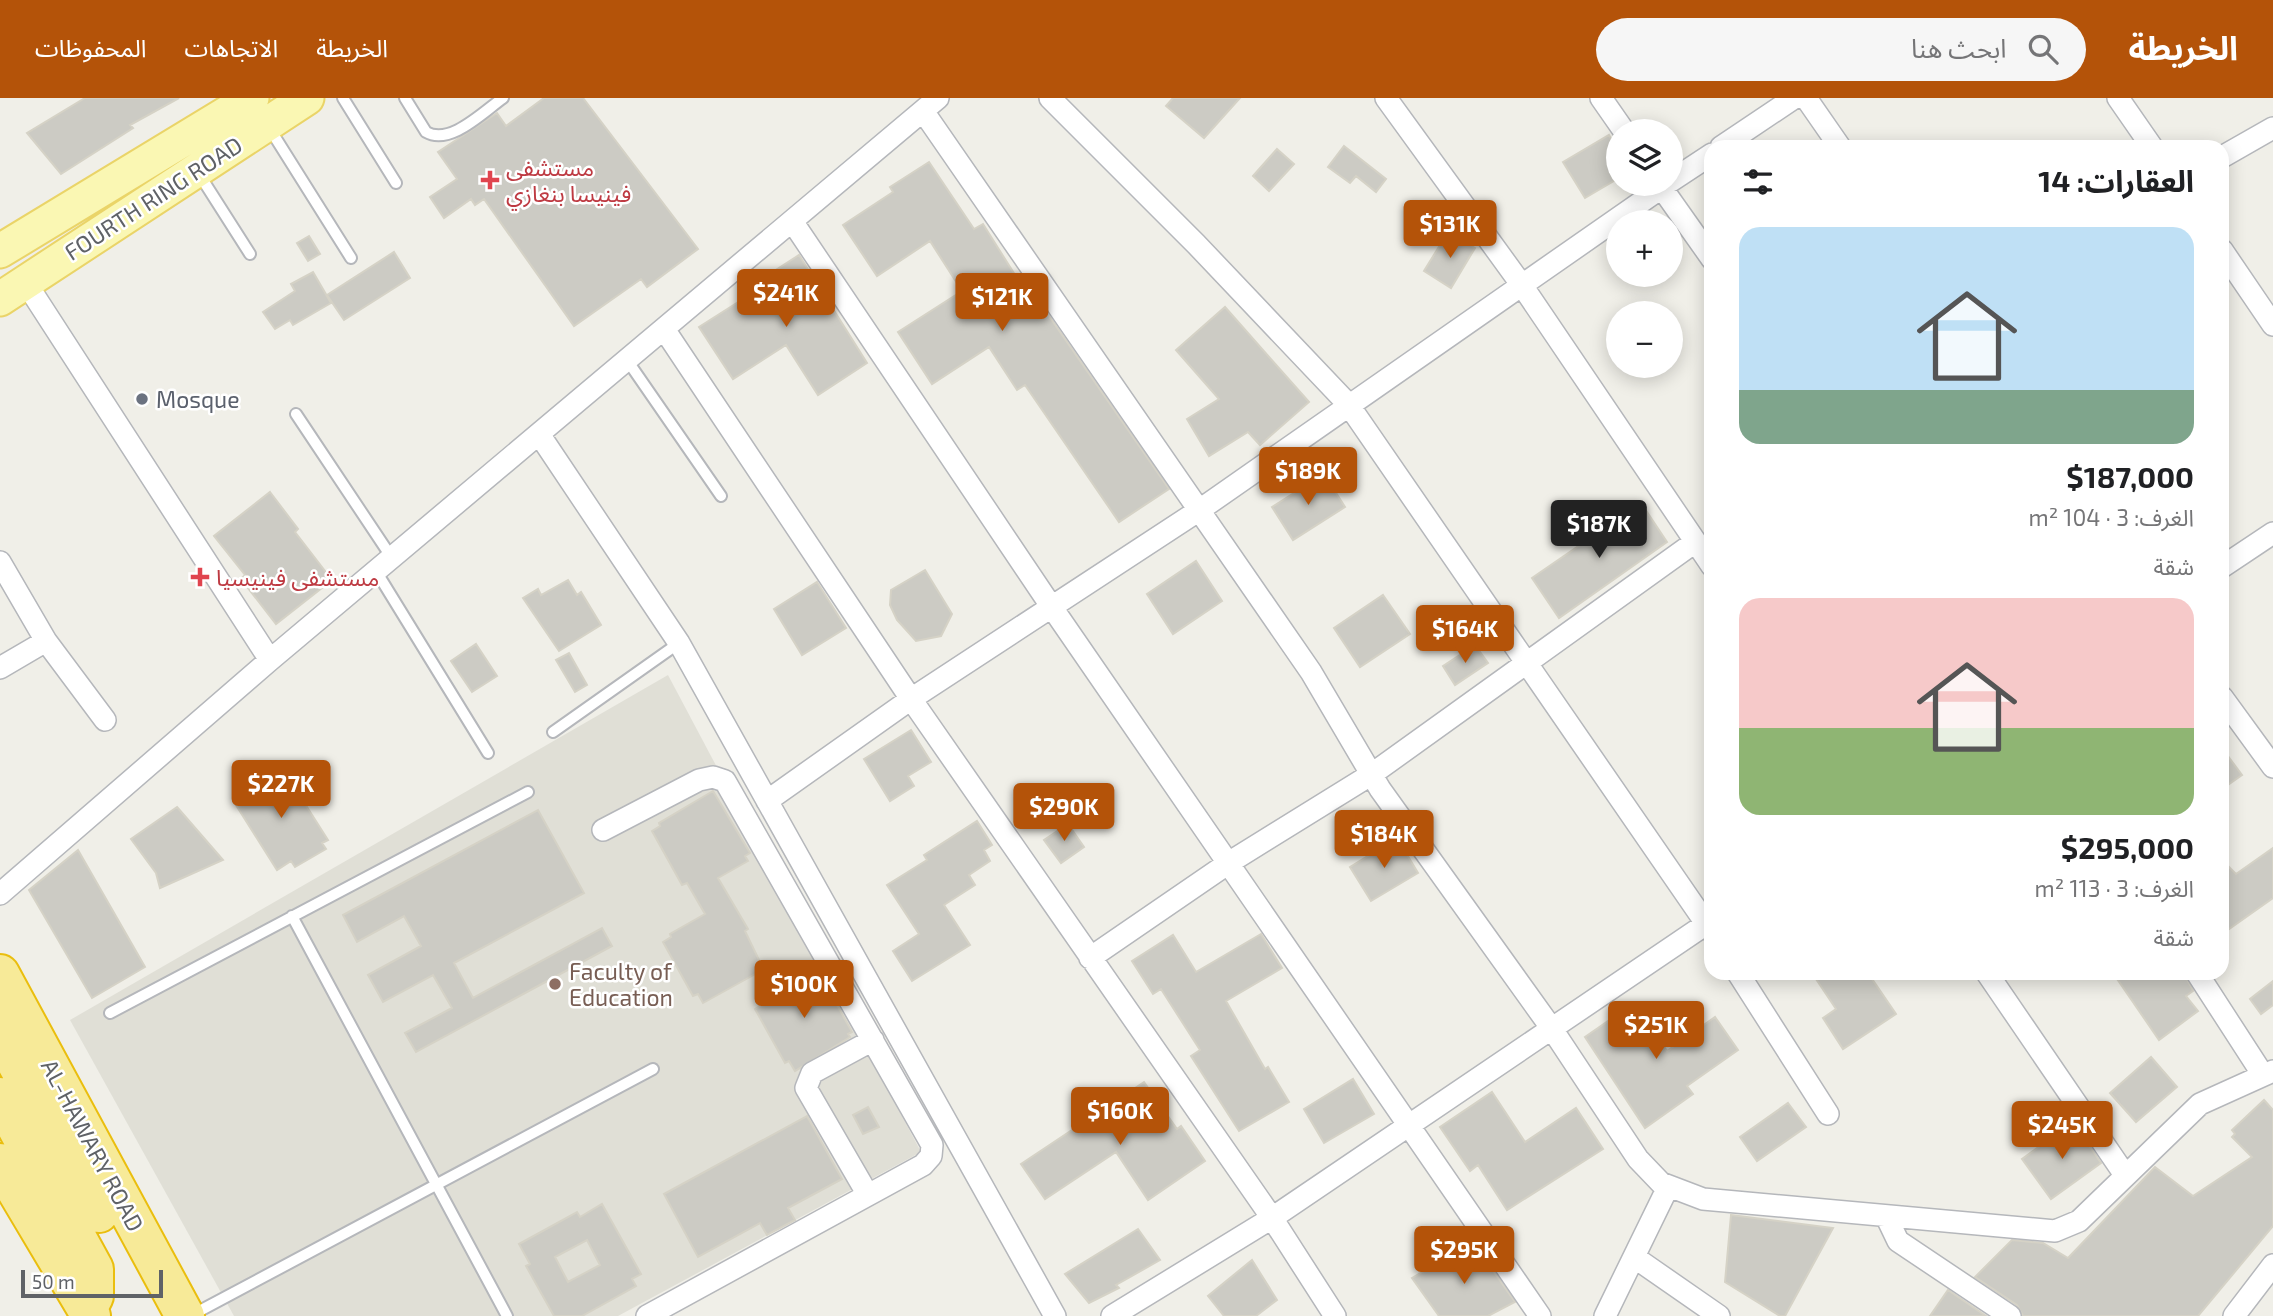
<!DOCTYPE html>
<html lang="ar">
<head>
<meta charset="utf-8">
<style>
	:root { --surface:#fff; --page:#f6f6f6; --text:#202124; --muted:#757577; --accent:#b45309 }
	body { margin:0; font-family:"Exo 2","Noto Sans Arabic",sans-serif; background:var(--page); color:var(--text); direction:rtl; height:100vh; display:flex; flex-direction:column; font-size:26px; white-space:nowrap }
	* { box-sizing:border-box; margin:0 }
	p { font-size:23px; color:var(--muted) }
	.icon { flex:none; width:38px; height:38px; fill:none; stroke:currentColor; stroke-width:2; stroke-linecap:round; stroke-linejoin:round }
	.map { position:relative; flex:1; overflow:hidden; direction:ltr }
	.panel { position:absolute; left:1704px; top:42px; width:525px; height:840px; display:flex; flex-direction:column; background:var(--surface); border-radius:21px; box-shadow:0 4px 18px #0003; direction:rtl }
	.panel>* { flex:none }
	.tools { position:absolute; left:1606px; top:21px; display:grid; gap:14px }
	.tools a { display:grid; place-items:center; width:77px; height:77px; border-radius:50%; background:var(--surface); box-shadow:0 4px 18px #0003; font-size:35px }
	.scale { position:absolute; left:21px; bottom:18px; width:142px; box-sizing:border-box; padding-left:7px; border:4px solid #5f6267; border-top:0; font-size:19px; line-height:24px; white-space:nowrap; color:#5f6267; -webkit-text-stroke:5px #fff; paint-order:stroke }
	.price { position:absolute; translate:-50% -60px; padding:0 16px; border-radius:7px; background:var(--accent); color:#fff; font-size:23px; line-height:46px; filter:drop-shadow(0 2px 4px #0008) }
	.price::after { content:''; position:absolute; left:50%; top:42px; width:21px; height:16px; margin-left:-10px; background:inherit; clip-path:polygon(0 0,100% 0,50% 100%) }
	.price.on { background:#222; color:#fff }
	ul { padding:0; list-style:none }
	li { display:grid; align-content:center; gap:14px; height:371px; padding:0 35px }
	li span { display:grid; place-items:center; height:217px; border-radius:21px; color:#555 }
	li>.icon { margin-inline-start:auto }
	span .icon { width:126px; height:126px; fill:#fffc; stroke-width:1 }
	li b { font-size:30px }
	h2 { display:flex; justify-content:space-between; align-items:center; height:84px; padding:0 35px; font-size:30px }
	header { display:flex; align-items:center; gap:42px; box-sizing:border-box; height:98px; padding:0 35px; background:var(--accent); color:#fff }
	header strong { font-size:33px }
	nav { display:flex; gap:38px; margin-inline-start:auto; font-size:24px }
	.search { width:490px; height:63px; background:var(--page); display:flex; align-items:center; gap:18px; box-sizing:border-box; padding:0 24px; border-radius:38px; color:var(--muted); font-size:26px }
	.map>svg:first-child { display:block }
	.education { fill:#e0dfd6 }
	.building { fill:#cccbc4; stroke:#d5d2c6; stroke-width:2; fill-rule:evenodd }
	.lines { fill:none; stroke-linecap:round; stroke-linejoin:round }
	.lane-casing { stroke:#b5b7bb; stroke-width:14 }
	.street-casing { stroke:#b5b7bb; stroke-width:24 }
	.primary-casing { stroke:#ead468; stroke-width:37 }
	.highway-casing { stroke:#eabe0e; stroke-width:42 }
	.lane { stroke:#fff; stroke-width:10 }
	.street { stroke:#fff; stroke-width:21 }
	.primary { stroke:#faf7b3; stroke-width:33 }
	.highway { stroke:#f7ea98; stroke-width:38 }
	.health-dot { fill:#e0444e; stroke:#fff; stroke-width:2.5 }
	.worship-dot { fill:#6b7280; stroke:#fff; stroke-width:2.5 }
	.education-dot { fill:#8d6e63; stroke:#fff; stroke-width:2.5 }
	.labels { text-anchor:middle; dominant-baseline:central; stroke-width:5; stroke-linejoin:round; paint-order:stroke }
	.health-label { font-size:23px; fill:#be3a42; stroke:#fff; text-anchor:start }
	.street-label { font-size:23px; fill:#5f6267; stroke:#fff }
	.worship-label { font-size:23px; fill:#5b616d; stroke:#fff; text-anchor:start }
	.education-label { font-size:23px; fill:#785e54; stroke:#fff; text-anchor:start }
</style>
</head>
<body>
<header>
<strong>الخريطة</strong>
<div class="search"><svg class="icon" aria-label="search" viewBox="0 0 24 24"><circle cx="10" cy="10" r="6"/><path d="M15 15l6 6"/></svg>ابحث هنا</div>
<nav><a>الخريطة</a><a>الاتجاهات</a><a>المحفوظات</a></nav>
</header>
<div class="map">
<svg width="2273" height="1218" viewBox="0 0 2273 1218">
	<rect width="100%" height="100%" fill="#f0efe8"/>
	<path class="education" d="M 668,577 L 921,1054 L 618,1218 L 234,1218 L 70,922 Z"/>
	<path class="building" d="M 85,0 L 179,0 L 130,27 L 133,30 L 61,76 L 27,35 Z
		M 544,0 L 583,0 L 698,151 L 647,189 L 641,181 L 574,228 L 484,101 L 475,107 L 471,101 L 444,120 L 430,99 L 457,81 L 438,54 L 497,15 L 506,28 Z
		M 1173,0 L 1240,0 L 1204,40 L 1166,8 Z
		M 1609,37 L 1619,55 L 1619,80 L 1585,100 L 1563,64 Z
		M 1344,48 L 1386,81 L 1376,94 L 1356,78 L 1350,85 L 1328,69 Z
		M 1277,51 L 1294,66 L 1269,93 L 1253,78 Z
		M 929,64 L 974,131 L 983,126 L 1037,212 L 1042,208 L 1169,391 L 1119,424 L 1025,287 L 1017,292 L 989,249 L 932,286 L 898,234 L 962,193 L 930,143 L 877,178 L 843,127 L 893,94 L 890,89 Z
		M 1448,134 L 1475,150 L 1451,190 L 1424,173 Z
		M 309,138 L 320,156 L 308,163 L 297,145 Z
		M 394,154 L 410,180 L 344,222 L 327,197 Z
		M 799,157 L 867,265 L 818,297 L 786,247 L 733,281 L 699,229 L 754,194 L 751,188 Z
		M 313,174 L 331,205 L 293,227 L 290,222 L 275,231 L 263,214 L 295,193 L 291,186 Z
		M 1225,209 L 1309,304 L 1260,347 L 1248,334 L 1209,358 L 1187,321 L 1219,301 L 1176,252 Z
		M 1324,376 L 1345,409 L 1293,442 L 1272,409 Z
		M 270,394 L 298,431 L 295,434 L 332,482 L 276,526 L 241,481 L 245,477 L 214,438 Z
		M 1641,405 L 1667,444 L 1559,520 L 1532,480 Z
		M 1196,463 L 1222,503 L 1173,536 L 1147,496 Z
		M 925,472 L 952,516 L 941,538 L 916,543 L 897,522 L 890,507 L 891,492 Z
		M 568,482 L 577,497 L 581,494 L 601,527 L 559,553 L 523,500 L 538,491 L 541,497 Z
		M 817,484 L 846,530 L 802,557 L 774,511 Z
		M 1383,497 L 1410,536 L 1360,569 L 1334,530 Z
		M 476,546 L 497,578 L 472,594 L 451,563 Z
		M 1475,547 L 1488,565 L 1455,587 L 1443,568 Z
		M 569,555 L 587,587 L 575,594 L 556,562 Z
		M 911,632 L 931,664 L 908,678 L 914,688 L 890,703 L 864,661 Z
		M 2222,650 L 2242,677 L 2222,691 Z
		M 281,668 L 328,742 L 322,745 L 326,751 L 295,769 L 291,763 L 277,772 L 234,704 L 242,700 L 238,693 Z
		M 713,693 L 750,755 L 745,758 L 748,763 L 718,780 L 748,831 L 745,833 L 761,866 L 756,869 L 759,874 L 703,905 L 698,896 L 693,898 L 663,844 L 671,839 L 670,836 L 705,816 L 687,785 L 682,787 L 652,733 L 660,728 L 659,725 Z
		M 177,709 L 223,762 L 160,790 L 156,775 L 131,741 Z
		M 538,712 L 584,795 L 454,865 L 473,900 L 602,830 L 612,848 L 416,954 L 405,935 L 452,910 L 433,877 L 383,904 L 368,877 L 421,848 L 404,818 L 357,844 L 343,817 Z
		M 977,723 L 992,747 L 984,752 L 990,763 L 969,777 L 975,787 L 944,807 L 970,847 L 912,883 L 893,853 L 919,836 L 887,787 L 927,762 L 924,757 Z
		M 1068,726 L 1084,749 L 1061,765 L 1044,742 Z
		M 1397,740 L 1418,775 L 1371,803 L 1350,769 Z
		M 2273,750 L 2273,800 L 2222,836 L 2222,762 L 2236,776 Z
		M 78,752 L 145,869 L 92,900 L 29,792 Z
		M 1261,836 L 1282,870 L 1226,903 L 1265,971 L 1268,969 L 1289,1004 L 1239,1033 L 1191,958 L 1200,952 L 1161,891 L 1153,896 L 1132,863 L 1173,837 L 1196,874 Z
		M 817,871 L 852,934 L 848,936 L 850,939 L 795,973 L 789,963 L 785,965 L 755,911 L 763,906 L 761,903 Z
		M 1812,875 L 1868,875 L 1896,916 L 1843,951 L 1823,920 L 1836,911 Z
		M 2113,875 L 2184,875 L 2193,893 L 2186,898 L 2198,913 L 2159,942 Z
		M 2273,883 L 2273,907 L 2261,916 L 2250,901 Z
		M 1634,905 L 1667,953 L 1715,919 L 1738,952 L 1687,988 L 1693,996 L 1645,1030 L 1585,939 Z
		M 2151,959 L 2177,989 L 2136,1024 L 2110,995 Z
		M 1353,981 L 1374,1016 L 1324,1045 L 1304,1011 Z
		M 1144,984 L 1177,1031 L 1181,1028 L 1205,1063 L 1148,1102 L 1116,1054 L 1045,1101 L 1021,1066 Z
		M 1492,994 L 1525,1044 L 1576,1010 L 1603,1051 L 1507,1112 L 1478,1067 L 1470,1073 L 1440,1029 Z
		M 2264,1002 L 2273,1012 L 2273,1128 L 2198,1218 L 2023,1218 L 2017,1207 L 1975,1179 L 2012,1142 L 2043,1145 L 2068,1160 L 2155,1069 L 2193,1098 L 2252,1059 L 2232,1039 L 2235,1036 L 2232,1032 Z
		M 1788,1005 L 1806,1029 L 1757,1063 L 1740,1039 Z
		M 868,1009 L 879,1029 L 863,1036 L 853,1017 Z
		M 807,1018 L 842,1081 L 788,1110 L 795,1122 L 767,1137 L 760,1125 L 698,1159 L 664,1096 Z
		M 2073,1024 L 2101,1065 L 2051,1101 L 2022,1061 Z
		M 602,1106 L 641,1176 L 632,1181 L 636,1188 L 582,1218 L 554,1218 L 526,1168 L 530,1166 L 519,1146 L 577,1114 L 580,1119 ZM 587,1142 L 600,1167 L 568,1184 L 555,1159 Z
		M 1731,1117 L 1833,1130 L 1785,1218 L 1780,1218 L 1725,1184 Z
		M 1138,1131 L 1160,1162 L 1116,1187 L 1119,1190 L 1089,1205 L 1065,1176 Z
		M 1473,1144 L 1515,1204 L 1488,1218 L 1439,1218 L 1412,1180 Z
		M 1252,1162 L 1277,1202 L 1256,1218 L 1224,1218 L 1208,1198 Z
		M 1948,1192 L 1986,1218 L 1930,1218 Z"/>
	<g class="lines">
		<defs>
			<path id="lane" d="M 343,0 L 396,85
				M 405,0 L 426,34 C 450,48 483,14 503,0
				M 268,28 L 351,160
				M 199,76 L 250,156
				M 627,262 L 721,398
				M 296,316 L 392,460
				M 376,473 L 488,655
				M 553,634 L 679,545
				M 292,818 L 507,1218
				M 110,915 L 528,694
				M 192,1217 L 653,971"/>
			<path id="street" d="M 1050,0 L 1196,146 L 1348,306 L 1712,834
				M 1386,0 L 1521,186 L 1712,468
				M 1601,0 L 1624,33
				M 1806,0 L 1840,49
				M 2118,0 L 2152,49
				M 923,13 L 1311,574 L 1380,691 L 1552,931 L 1638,1061 L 1661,1085 L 1703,1101 L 2055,1133 L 2079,1123 L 2200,1006 L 2273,973
				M 1721,49 L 1794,0
				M 2222,59 L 2273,30
				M 1671,83 L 1712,56
				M 1659,86 L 1712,161
				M 792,123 L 1051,508 L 1540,1218
				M 2222,152 L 2273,227
				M 26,185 L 270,562
				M 664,231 L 911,601 L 1198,413 L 1667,86
				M 539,336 L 679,545 L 1055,1218
				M 0,464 L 46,543 L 105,622
				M 2222,469 L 2273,435
				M 0,570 L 46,543
				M 2222,599 L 2273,669
				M 767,703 L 911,601 L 1272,1120 L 1335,1218
				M 603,732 L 699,682 L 713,679 L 725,683 L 932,1047 L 931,1058 L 923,1067 L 647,1218
				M 0,796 L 270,562 L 938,0
				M 1090,860 L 1230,764 L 1372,676 L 1695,444
				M 1738,875 L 1828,1016
				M 1987,875 L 2125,1077
				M 2197,875 L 2263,977
				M 868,1097 L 806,990 L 812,975 L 873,942
				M 1886,1118 L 1898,1143 L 2010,1218
				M 1634,1159 L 1719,1218
				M 1112,1218 L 1272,1120 L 1712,822
				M 1605,1218 L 1668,1089
				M 2234,1218 L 2273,1167"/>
			<path id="primary" d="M 0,153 L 252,0
				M 0,201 L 307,0"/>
			<path id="highway" d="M 0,876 L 185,1218
				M 0,935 L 99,1115
				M 0,999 L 94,1171 L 94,1198 L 87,1212
				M 0,1065 L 91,1218"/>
		</defs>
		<use href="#lane" class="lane-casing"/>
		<use href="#street" class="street-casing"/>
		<use href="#primary" class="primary-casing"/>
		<use href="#highway" class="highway-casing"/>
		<use href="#lane" class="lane"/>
		<use href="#street" class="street"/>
		<use href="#primary" class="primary"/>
		<use href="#highway" class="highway"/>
	</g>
	<g class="health-dot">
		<path d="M486.5 71.5h7v7h7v7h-7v7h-7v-7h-7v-7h7z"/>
		<path d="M196.5 468.5h7v7h7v7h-7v7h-7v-7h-7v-7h7z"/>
	</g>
	<circle class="worship-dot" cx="142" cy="301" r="7"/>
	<circle class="education-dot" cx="555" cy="886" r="7"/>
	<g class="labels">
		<g class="health-label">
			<text x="506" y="69">مستشفى<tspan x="506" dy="26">فينيسا بنغازي</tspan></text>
			<text x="216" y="479">مستشفى فينيسيا</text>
		</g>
		<g class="street-label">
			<text transform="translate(153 100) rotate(-33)">FOURTH RING ROAD</text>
			<text transform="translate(93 1047) rotate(62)">AL-HAWARY ROAD</text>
		</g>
		<g class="worship-label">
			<text x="156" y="301">Mosque</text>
		</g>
		<g class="education-label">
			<text x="569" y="873">Faculty of<tspan x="569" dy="26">Education</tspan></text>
		</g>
	</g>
</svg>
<div class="tools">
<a><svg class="icon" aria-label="layers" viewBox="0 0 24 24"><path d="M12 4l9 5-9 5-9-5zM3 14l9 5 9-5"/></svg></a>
<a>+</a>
<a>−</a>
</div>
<div class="scale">50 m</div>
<b class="price" style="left:1450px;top:162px">$131K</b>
<b class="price" style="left:786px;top:231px">$241K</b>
<b class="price" style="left:1002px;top:235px">$121K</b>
<b class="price" style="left:1308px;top:409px">$189K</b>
<b class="price on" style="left:1599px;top:462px">$187K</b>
<b class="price" style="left:1465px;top:567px">$164K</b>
<b class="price" style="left:281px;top:722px">$227K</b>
<b class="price" style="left:1064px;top:745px">$290K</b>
<b class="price" style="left:1384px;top:772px">$184K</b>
<b class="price" style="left:804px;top:922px">$100K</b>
<b class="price" style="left:1656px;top:963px">$251K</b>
<b class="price" style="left:1120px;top:1049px">$160K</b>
<b class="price" style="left:2062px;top:1063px">$245K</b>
<b class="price" style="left:1464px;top:1188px">$295K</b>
<section class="panel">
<h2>العقارات: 14<svg class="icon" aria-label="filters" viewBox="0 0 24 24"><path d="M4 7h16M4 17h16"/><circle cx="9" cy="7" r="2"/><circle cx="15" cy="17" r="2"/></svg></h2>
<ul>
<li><span style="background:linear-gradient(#bfe0f5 75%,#7fa58c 0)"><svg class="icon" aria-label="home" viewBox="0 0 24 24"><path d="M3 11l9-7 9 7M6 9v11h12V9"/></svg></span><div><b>$187,000</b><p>الغرف: 3 · 104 m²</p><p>شقة</p></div></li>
<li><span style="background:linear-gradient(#f6c9c9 60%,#8fb573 0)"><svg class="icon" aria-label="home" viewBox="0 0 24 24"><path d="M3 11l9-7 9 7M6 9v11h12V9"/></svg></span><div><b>$295,000</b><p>الغرف: 3 · 113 m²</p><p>شقة</p></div></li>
</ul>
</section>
</div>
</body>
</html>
